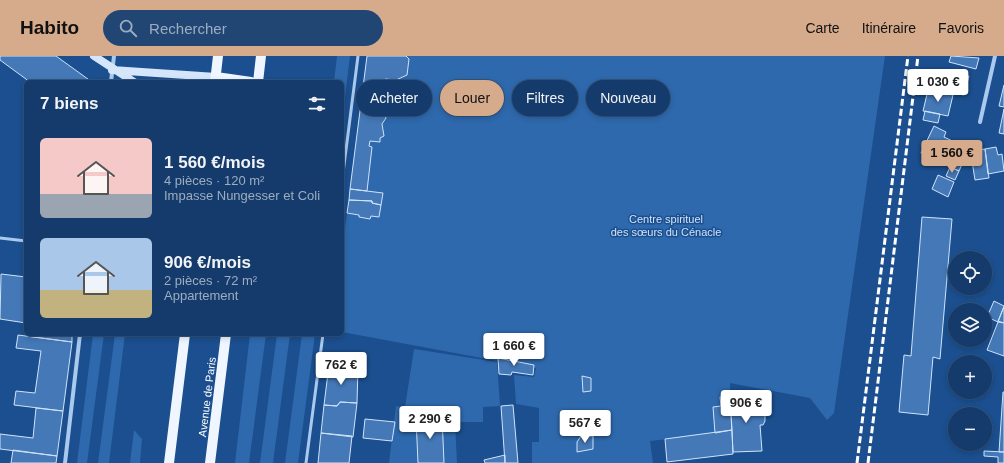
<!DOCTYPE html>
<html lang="fr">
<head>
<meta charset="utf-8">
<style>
	:root { --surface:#143b6b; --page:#214673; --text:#f1f3f6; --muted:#9dadc1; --line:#33557e; --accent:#d6ab8b }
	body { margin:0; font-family:Arial,sans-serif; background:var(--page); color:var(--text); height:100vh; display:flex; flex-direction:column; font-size:15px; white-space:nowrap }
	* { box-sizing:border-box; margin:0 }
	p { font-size:13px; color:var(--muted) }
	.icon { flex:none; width:22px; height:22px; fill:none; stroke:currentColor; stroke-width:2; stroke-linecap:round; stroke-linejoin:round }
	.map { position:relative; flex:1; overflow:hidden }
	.details { position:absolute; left:24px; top:24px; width:320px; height:256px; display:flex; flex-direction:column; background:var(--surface); border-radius:6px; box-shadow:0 2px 6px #0003,0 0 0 1px var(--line) }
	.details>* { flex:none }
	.hud { position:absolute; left:356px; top:24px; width:380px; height:36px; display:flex; gap:8px }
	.fabs { position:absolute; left:948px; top:195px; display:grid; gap:8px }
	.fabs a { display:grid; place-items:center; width:44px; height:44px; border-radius:50%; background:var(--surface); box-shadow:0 2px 6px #0003,0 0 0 1px var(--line); font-size:20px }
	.price { position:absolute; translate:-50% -34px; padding:0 9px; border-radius:4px; background:#fff; color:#222; font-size:13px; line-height:26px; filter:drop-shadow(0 1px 2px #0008) }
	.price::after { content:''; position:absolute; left:50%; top:24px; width:12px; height:9px; margin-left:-6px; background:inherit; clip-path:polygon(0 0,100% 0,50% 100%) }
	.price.current { background:var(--accent); color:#111 }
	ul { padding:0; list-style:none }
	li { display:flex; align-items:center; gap:12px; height:100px; padding:0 16px }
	li span { display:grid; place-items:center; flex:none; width:112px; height:80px; border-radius:6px; color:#555 }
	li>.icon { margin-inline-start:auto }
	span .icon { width:48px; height:48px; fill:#fffc; stroke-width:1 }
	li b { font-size:17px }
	h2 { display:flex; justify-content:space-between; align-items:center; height:48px; padding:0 16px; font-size:17px }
	.chip { padding:0 14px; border-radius:18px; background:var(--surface); box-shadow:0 2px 6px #0003,0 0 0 1px var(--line); font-size:14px; line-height:36px }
	.chip.current { background:var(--accent); color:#111 }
	header { display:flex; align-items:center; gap:24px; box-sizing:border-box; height:56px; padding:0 20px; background:var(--accent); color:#111 }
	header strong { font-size:19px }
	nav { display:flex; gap:22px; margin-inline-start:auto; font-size:14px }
	.search { width:280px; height:36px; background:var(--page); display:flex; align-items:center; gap:10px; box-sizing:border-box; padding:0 14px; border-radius:22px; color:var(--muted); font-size:15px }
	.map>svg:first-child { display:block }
	.green { fill:#2e69ad }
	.building { fill:#4478b7; stroke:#cfe3fa }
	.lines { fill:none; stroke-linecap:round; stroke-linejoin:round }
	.service { stroke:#a9c9ee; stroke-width:3 }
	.minor { stroke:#a9c9ee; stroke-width:4 }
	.secondary { stroke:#d6e6fa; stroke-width:8 }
	.primary { stroke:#f0f6ff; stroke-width:10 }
	.rail { stroke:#fff; stroke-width:3; stroke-dasharray:7 3; stroke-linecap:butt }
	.labels { text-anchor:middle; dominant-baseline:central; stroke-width:3; stroke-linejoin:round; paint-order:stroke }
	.park-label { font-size:11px; fill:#cfe3fa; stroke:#1b4f8f }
	.street-label { font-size:11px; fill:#fff; stroke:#1b4f8f }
</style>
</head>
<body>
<header>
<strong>Habito</strong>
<div class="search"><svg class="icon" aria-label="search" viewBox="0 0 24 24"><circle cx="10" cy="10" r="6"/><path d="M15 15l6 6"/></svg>Rechercher</div>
<nav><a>Carte</a><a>Itinéraire</a><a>Favoris</a></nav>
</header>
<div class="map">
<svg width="1004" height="407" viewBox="0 0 1004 407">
	<rect width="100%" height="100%" fill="#1b4f8f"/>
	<path class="green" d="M 337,0 L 350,0 L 342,65 L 342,26 L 334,26 Z
		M 367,0 L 885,0 L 834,357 L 827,364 L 810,342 L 730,327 L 731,376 L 650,385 L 653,407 L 532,407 L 532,386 L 539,386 L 539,352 L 516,348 L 514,319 L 534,321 L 536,312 L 342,276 L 342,196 Z
		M 93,278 L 104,278 L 87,407 L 77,407 Z
		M 115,278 L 125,278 L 109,407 L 98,407 Z
		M 250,278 L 266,278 L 249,407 L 235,407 Z
		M 277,278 L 290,278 L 273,407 L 260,407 Z
		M 302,278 L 315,278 L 298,407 L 285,407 Z
		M 414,293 L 497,306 L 500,350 L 483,351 L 483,366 L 455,366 L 457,407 L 389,407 L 396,350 L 405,351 Z
		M 134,374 L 142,383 L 140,407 L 130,407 Z"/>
	<path class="building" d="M 0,0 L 56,0 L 92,26 L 30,26 L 0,4 Z
		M 367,0 L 406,0 L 409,3 L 407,19 L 396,24 L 385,23 L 380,55 L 383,55 L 386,62 L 382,68 L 384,80 L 380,82 L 380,86 L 370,85 L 369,90 L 372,91 L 367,135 L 350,133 Z
		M 951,0 L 979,2 L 976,13 L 949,6 Z
		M 948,15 L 969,20 L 964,39 L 943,35 Z
		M 1004,29 L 1004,51 L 999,50 Z
		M 928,34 L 953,39 L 948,60 L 923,55 Z
		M 1004,53 L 1004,78 L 999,77 Z
		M 925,55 L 940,58 L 938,67 L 923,64 Z
		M 934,70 L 946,76 L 944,81 L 969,93 L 959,115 L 921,97 Z
		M 996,91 L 998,99 L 1002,98 L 1004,115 L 988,118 L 985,93 Z
		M 985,93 L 989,122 L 975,124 L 972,105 L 975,104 L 974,95 Z
		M 950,111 L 959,115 L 955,124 L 946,120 Z
		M 938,119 L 954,126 L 948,141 L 932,133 Z
		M 350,133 L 383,137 L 381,149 L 372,147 L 372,145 L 349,144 Z
		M 349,144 L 372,145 L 372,147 L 381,149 L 379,161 L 371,160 L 370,163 L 359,161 L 359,159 L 347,157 Z
		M 922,161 L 952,163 L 940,303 L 933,301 L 928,359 L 899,356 L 904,299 L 911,300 Z
		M 1,218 L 26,221 L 26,267 L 0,263 Z
		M 994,245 L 1004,250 L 998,266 L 987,261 Z
		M 1004,251 L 1004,267 L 998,265 Z
		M 998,266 L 1004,267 L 1004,300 L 987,294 Z
		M 27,278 L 72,278 L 72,286 L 26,280 Z
		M 18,279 L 72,286 L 63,355 L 14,349 L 16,335 L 35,337 L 41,295 L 16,292 Z
		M 498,302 L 534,309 L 533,319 L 512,316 L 511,319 L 499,318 Z
		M 329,309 L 358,312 L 357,347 L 340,346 L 337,350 L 324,349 Z
		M 582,320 L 591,322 L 591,335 L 583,336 Z
		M 1003,336 L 1004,336 L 1004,396 L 999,396 Z
		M 730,340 L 732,374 L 715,377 L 713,351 L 721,350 L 720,341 Z
		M 730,340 L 743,342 L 758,341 L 759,354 L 765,358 L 765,365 L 763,369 L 760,369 L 762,395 L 733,396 Z
		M 340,346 L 357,347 L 353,381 L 321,377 L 324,349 L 337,350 Z
		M 513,349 L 518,407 L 505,407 L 501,350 Z
		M 36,352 L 63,355 L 57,400 L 0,393 L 0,378 L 33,382 Z
		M 442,360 L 444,407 L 418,407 L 416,362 Z
		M 365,363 L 395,366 L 392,385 L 363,382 Z
		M 732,374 L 733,398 L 667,406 L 665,383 Z
		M 321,377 L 352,380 L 349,407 L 318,407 Z
		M 581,380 L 593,380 L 593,393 L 577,396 L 577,386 Z
		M 13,394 L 57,400 L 56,407 L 11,407 Z
		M 984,395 L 1004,396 L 1004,407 L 998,407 L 998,401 L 984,400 Z
		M 505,399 L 505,407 L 485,407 L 484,404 Z"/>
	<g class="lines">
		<path class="service" d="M 342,125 L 358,0
			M 0,182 L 26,185
			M 306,407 L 323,278"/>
		<path class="minor" d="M 111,26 L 114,0
			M 980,66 L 995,0
			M 65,407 L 80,278"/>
		<path class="secondary" d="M 94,0 L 134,26
			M 112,14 L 216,21"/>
		<path class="primary" d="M 216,21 L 251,26
			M 215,26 L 218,0
			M 258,26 L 261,0
			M 169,407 L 185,278
			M 210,407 L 226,278"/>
		<path class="rail" d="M 857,407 L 908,0
			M 868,407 L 918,0"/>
	</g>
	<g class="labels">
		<g class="park-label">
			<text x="666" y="163">Centre spirituel<tspan x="666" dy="13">des sœurs du Cénacle</tspan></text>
		</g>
		<g class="street-label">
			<text transform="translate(207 341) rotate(-83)">Avenue de Paris</text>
		</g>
	</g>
</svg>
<div class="fabs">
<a><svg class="icon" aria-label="locate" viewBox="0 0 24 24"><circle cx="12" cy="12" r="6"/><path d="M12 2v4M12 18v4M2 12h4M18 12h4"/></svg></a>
<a><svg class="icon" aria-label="layers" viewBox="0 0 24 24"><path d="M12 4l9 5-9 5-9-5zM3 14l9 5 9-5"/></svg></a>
<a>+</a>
<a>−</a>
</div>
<b class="price" style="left:938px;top:47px">1 030 €</b>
<b class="price current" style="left:952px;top:118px">1 560 €</b>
<b class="price" style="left:514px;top:311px">1 660 €</b>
<b class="price" style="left:341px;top:330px">762 €</b>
<b class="price" style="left:746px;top:368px">906 €</b>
<b class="price" style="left:430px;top:384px">2 290 €</b>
<b class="price" style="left:585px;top:388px">567 €</b>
<div class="hud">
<a class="chip">Acheter</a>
<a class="chip current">Louer</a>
<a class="chip">Filtres</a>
<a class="chip">Nouveau</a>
</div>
<section class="details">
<h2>7 biens<svg class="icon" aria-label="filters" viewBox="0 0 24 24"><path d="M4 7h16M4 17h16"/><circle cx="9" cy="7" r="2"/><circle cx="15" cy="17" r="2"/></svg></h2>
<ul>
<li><span style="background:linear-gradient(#f6c9c9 70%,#9aa5b1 0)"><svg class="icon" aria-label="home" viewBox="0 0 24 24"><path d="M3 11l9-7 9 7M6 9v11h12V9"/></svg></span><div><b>1 560 €/mois</b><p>4 pièces · 120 m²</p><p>Impasse Nungesser et Coli</p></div></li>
<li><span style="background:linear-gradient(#a9c7e8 65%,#c2b280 0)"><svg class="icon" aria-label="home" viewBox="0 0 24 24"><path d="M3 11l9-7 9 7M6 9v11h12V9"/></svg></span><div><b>906 €/mois</b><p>2 pièces · 72 m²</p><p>Appartement</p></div></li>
</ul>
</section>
</div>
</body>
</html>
